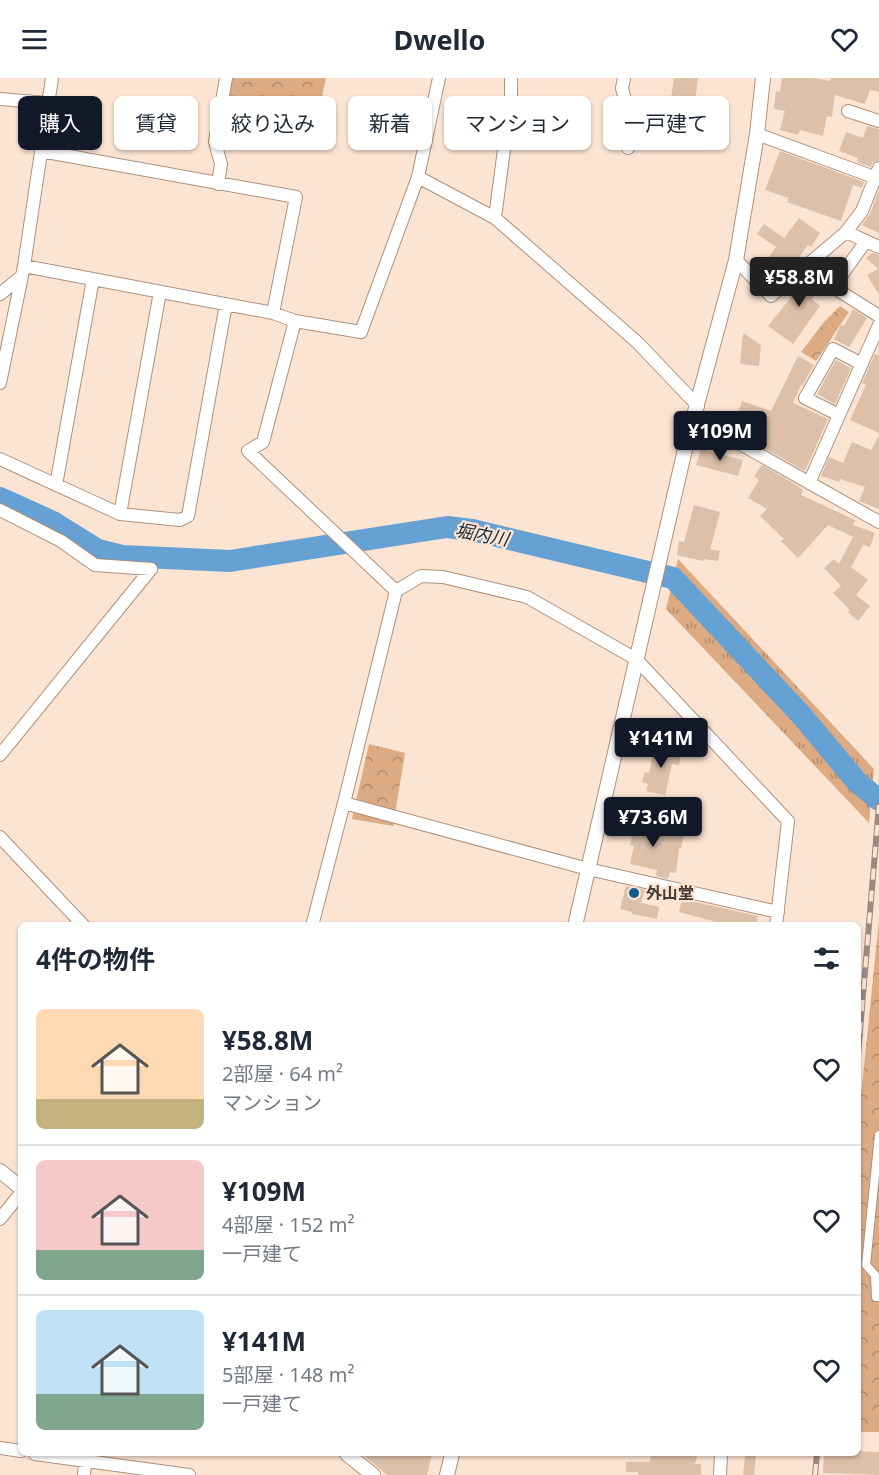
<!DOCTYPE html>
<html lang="ja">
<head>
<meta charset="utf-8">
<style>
	:root { --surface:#fff; --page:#f6f6f7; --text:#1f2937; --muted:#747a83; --line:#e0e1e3; --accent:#111827 }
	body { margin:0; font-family:"Noto Sans","Noto Sans JP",sans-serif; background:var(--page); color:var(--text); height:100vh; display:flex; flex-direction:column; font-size:22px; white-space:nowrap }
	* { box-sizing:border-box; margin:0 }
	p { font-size:20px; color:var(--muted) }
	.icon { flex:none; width:33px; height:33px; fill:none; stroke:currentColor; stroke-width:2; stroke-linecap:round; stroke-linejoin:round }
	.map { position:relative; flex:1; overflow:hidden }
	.sheet { position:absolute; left:18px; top:844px; width:843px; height:534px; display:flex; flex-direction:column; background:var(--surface); border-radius:9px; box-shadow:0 2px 4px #0004 }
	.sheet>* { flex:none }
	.top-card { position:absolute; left:18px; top:18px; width:843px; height:54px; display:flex; gap:12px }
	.price { position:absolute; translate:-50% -51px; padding:0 14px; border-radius:6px; background:var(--accent); color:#fff; font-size:20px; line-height:39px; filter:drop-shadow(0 2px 3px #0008) }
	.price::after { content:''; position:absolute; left:50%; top:36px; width:18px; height:14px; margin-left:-9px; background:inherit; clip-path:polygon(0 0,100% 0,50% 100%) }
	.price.active { background:#222; color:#fff }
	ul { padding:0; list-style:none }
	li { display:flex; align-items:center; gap:18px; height:150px; padding:0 18px }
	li+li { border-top:2px solid var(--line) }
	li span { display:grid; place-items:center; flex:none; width:168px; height:120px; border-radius:9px; color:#555 }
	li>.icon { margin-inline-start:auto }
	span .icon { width:72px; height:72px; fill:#fffc; stroke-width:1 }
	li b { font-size:26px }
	h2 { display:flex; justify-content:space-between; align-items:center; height:72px; padding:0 18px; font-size:26px }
	.tag { padding:0 21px; border-radius:9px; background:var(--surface); box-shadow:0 2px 4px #0004; font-size:21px; line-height:54px }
	.tag.active { background:var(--accent); color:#fff }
	header { display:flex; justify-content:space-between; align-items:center; height:78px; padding:0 18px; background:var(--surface); font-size:27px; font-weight:700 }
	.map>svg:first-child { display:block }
	.grass { fill:url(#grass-tufts) }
	.park { fill:url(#park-crowns) }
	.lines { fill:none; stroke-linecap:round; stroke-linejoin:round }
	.river { stroke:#65a1d2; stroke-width:22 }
	.building { fill:#dcc0aa }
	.pedestrian-casing { stroke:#ad927d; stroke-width:10 }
	.minor-casing { stroke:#ad927d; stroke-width:14 }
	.tertiary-casing { stroke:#ad927d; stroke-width:16 }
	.pedestrian { stroke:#fff; stroke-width:8 }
	.minor { stroke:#fff; stroke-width:12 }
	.tertiary { stroke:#fff; stroke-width:14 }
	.rail-casing { stroke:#9b8a7d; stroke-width:6 }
	.rail { stroke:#fce4d3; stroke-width:4; stroke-dasharray:11; stroke-linecap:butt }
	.poi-dot { fill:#115c90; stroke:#fce4d3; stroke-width:2 }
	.labels { text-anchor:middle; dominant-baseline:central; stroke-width:4.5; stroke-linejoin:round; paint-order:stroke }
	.poi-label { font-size:16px; font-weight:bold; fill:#443930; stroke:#fce4d3; text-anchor:start }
	.water-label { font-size:18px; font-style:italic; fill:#112b40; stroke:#fce4d3 }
</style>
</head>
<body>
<header><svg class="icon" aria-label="menu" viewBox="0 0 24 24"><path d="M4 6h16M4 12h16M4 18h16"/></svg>Dwello<svg class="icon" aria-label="heart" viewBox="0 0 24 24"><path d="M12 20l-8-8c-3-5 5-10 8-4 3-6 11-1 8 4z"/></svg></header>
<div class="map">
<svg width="879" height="1397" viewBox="0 0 879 1397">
	<defs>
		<pattern id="grass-tufts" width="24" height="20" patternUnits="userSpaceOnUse" patternTransform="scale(1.5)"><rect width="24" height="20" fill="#dcaa83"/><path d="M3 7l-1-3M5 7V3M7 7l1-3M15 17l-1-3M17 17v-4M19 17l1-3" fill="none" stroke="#b48b6c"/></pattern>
		<pattern id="park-crowns" width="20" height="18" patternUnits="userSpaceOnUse" patternTransform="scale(1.5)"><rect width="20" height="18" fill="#dcaa83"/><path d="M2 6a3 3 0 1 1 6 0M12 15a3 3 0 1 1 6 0" fill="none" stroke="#b48b6c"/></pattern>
	</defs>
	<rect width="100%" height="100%" fill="#fce4d3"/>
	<path class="grass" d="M 678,481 L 874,691 L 869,745 L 666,531 Z"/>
	<path class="park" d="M 226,0 L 326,0 L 315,50 L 220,38 Z
		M 840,228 L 849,234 L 816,283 L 801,274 L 824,244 Z
		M 369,666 L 405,675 L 393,748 L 352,741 Z
		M 879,842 L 879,1354 L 858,1354 L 858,1047 Z"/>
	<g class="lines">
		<path class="river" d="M 0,420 L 53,444 L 98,472 L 122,478 L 230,483 L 447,449 L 472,452 L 673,500 L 803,639 L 857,704 L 879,722"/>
	</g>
	<path class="building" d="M 674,0 L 698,0 L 695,24 L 671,21 Z
		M 782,0 L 814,0 L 830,3 L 831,0 L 879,0 L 879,14 L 870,12 L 865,26 L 835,17 L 832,39 L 827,38 L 823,58 L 800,52 L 798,57 L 780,52 L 785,33 L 774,31 L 776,13 L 780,14 Z
		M 867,48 L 879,51 L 879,82 L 873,84 L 871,89 L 857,84 L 858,80 L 839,73 L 846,54 L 863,60 Z
		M 780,73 L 864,104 L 862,110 L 853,107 L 841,143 L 787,124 L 789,120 L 765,112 Z
		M 879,112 L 879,155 L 862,147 L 870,136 Z
		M 799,140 L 820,155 L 811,169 L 808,167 L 796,183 L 792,181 L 781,197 L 764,186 L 776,169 L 757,156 L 764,146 L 784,160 Z
		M 872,175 L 879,177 L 879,217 L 867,197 L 878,191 L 866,180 Z
		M 828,180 L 822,198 L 816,205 L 821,208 L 812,221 L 820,228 L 793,266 L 768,248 L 808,198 Z
		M 853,231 L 867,240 L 849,269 L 834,261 L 841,247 L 844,248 Z
		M 743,255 L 761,267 L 759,288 L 740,286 Z
		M 875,276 L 879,278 L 879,355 L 850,342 L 866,307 L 862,305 Z
		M 798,278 L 814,287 L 802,308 L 801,307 L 793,325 L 828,341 L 805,393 L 764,370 L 767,364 L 732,352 L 742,323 L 771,333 Z
		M 836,282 L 851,290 L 835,326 L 817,316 Z
		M 879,358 L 879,431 L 859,423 L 865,409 L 840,401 L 839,404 L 821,398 L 829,379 L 843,385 L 852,364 L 871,372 Z
		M 701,371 L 743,382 L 738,398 L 696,387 Z
		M 762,387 L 798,408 L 803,412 L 801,417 L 855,442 L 853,447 L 875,455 L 870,469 L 863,467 L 851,489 L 868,502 L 856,517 L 870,528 L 858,543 L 848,534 L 850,532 L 833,515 L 841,508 L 824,490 L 834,481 L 839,486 L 853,459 L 828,447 L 798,480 L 781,463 L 784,461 L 760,438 L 767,431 L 748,420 L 759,402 L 754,398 Z
		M 694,427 L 720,434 L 710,471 L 720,473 L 718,483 L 704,481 L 703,483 L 677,477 L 679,463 L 684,464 Z
		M 655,666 L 682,672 L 679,687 L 672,686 L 665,717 L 646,713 L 648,706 L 642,704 L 645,694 L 649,695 Z
		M 615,743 L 661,753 L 661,751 L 684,756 L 681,770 L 679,770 L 676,795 L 670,794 L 668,801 L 656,798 L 657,792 L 630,786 L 634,768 L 630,767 L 632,758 L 612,753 Z
		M 626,808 L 645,812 L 641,825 L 659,829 L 657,841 L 632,836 L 632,834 L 620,831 Z
		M 682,821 L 758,838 L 756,848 L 732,848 L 679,834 Z
		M 858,1373 L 879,1374 L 879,1397 L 823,1395 L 824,1376 L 858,1376 Z
		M 362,1376 L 432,1376 L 427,1397 L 387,1397 Z
		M 651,1376 L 698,1376 L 695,1386 L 701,1386 L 701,1397 L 638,1397 L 638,1394 L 626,1394 L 626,1384 L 650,1384 Z
		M 745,1377 L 756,1377 L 754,1397 L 743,1397 Z"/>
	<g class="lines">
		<defs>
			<path id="pedestrian" d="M 879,1057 L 866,1187 L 875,1197 L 876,1219 L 879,1219"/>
			<path id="minor" d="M 624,0 L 622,10 L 631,47 L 628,70
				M 0,21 L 47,25
				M 848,33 L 879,43
				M 757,56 L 874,99
				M 41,73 L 296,119 L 273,235
				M 418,99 L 495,140 L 637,264 L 698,328
				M 218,106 L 221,86 L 215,64 L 226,0
				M 495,140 L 511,18 L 511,0
				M 846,154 L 879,169
				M 866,163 L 833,209 L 879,238
				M 736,182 L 771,218 L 846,154 L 862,133 L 879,90
				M 24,188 L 273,235 L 295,243 L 361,254 L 418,99 L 439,0
				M 160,214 L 120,436 L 180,442 L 188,438 L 226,226
				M 0,216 L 22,198
				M 295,243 L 263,364 L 248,373 L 396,513
				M 0,305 L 24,188 L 52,0
				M 695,337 L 705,349 L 728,359 L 879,444
				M 839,337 L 805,320 L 833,271 L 862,286
				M 0,381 L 120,436
				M 809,405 L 879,247
				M 56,407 L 93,201
				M 0,432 L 61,463 L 95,487 L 151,491 L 0,677
				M 344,725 L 588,791 L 778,834
				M 0,759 L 84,848
				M 312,848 L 344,725 L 396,513 L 421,498 L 443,499 L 527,519 L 636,581 L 788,743 L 776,848
				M 0,1141 L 21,1115
				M 0,1370 L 21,1373
				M 35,1376 L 189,1397
				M 84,1397 L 85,1384
				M 720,1397 L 721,1376"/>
			<path id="tertiary" d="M 575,848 L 686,367 L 736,182 L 757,56 L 763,0
				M 0,1093 L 21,1110
				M 347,1376 L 373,1397
				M 447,1397 L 452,1376"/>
		</defs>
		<use href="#pedestrian" class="pedestrian-casing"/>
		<use href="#minor" class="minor-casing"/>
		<use href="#tertiary" class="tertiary-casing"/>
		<use href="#pedestrian" class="pedestrian"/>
		<use href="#minor" class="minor"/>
		<use href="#tertiary" class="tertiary"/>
		<defs>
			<path id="rail" d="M 858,977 L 879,727
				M 815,1397 L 817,1376"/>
		</defs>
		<use href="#rail" class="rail-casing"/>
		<use href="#rail" class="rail"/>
	</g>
	<circle class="poi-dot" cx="634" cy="815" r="6"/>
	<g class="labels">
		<g class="poi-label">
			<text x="646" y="815">外山堂</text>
		</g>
		<g class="water-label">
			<text transform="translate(482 456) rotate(11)">堀内川</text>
		</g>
	</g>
</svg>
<b class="price active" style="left:799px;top:230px">¥58.8M</b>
<b class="price" style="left:720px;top:384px">¥109M</b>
<b class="price" style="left:661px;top:691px">¥141M</b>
<b class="price" style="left:653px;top:770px">¥73.6M</b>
<div class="top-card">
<a class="tag active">購入</a>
<a class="tag">賃貸</a>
<a class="tag">絞り込み</a>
<a class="tag">新着</a>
<a class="tag">マンション</a>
<a class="tag">一戸建て</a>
</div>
<section class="sheet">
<h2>4件の物件<svg class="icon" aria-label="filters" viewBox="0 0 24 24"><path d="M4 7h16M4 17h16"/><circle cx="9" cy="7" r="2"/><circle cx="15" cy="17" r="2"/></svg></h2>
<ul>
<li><span style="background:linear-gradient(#ffd9b3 75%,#c2b280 0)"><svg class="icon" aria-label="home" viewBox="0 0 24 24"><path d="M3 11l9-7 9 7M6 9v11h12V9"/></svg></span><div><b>¥58.8M</b><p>2部屋 · 64 m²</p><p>マンション</p></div><svg class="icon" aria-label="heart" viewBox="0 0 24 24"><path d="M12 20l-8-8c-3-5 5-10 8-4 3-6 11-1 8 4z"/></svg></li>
<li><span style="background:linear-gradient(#f6c9c9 75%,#7fa58c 0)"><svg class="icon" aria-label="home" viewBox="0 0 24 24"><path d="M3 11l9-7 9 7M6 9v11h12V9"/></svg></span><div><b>¥109M</b><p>4部屋 · 152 m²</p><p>一戸建て</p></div><svg class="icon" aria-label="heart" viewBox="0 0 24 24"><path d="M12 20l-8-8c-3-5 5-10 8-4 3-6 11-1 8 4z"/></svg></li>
<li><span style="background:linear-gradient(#bfe0f5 70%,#7fa58c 0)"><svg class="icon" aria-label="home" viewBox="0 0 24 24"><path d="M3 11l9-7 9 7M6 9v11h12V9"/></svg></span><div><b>¥141M</b><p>5部屋 · 148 m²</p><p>一戸建て</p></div><svg class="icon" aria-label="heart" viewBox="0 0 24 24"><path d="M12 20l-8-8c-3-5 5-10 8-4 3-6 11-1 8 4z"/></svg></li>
</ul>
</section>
</div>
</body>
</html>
